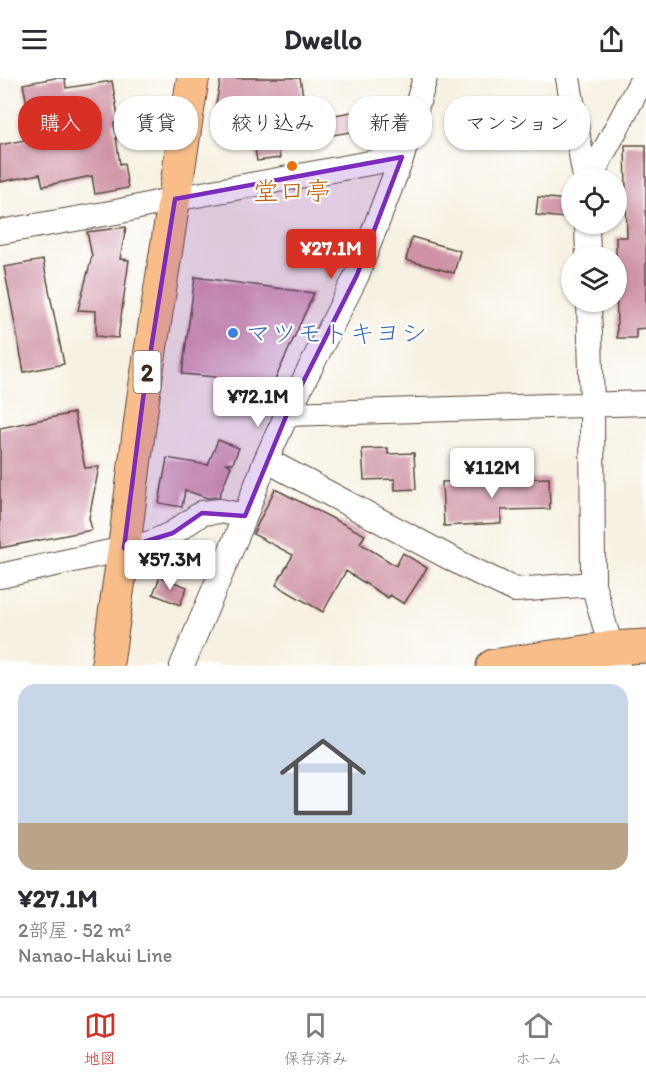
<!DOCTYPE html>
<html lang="ja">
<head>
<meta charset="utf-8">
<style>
	:root { --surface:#fff; --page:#f2f2f3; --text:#2b2b33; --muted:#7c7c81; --line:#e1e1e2; --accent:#d93025 }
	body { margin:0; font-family:Itim,"Klee One",sans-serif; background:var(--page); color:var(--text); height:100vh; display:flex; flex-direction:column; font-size:22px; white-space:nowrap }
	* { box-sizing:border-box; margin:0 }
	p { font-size:20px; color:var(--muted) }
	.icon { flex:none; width:33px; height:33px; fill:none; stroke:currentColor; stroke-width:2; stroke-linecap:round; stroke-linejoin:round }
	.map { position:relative; height:588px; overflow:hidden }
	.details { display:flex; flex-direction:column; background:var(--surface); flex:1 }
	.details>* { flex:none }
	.banner { position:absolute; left:18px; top:18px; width:610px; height:54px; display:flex; gap:12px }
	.buttons { position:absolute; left:561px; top:90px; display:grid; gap:12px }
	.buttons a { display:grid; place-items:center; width:66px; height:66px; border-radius:50%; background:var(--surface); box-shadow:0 2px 4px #0004; font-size:30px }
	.price { position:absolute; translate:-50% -51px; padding:0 14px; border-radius:6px; background:#fff; color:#222; font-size:20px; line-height:39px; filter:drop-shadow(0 2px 3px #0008) }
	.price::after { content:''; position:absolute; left:50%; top:36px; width:18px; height:14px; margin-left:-9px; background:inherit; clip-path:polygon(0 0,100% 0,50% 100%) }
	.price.selected { background:var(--accent); color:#fff }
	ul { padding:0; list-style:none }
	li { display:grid; align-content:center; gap:12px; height:318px; padding:0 18px }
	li+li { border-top:2px solid var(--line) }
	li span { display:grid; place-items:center; height:186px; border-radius:18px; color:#555 }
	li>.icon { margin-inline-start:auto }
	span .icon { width:108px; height:108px; fill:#fffc; stroke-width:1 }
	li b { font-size:26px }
	.pill { padding:0 21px; border-radius:24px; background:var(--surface); box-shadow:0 2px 4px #0004; font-size:21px; line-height:54px }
	.pill.selected { background:var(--accent); color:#fff }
	header { display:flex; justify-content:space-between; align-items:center; height:78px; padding:0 18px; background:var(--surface); font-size:27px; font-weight:700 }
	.menu { display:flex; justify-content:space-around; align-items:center; height:84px; border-top:2px solid var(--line); background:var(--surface); font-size:16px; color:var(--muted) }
	.menu a { display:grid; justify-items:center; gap:3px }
	.menu .selected { color:var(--accent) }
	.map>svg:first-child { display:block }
	.building { fill:#cf93a5 }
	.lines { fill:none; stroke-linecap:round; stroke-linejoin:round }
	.minor-casing { stroke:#57483b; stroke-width:26 }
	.major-casing { stroke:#57483b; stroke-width:34 }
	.highway-casing { stroke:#57483b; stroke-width:35 }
	.minor { stroke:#fff; stroke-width:24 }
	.major { stroke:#f8bd89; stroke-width:32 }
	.highway { stroke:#f8bd89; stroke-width:33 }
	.marked { fill:#7b2cbf; fill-opacity:0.2; stroke:#7b2cbf; stroke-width:4.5; stroke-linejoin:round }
	.food-dot { fill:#e8710a; stroke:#fff; stroke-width:2 }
	.shop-dot { fill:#3f7fe0; stroke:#fff; stroke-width:2 }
	.labels { text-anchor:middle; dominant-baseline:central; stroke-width:4.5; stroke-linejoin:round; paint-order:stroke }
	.shield { fill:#fff; stroke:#766a62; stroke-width:1.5 }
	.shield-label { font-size:24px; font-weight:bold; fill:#3b2a1e }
	.food-label { font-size:26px; fill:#c56008; stroke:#fff }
	.shop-label { font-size:26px; fill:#366cbe; stroke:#fff; text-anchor:start }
</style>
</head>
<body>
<header><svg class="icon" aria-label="menu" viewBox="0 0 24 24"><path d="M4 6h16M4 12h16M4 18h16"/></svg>Dwello<svg class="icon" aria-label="share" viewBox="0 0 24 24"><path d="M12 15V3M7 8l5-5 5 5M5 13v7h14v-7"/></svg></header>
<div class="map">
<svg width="646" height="588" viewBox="0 0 646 588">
	<rect width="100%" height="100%" fill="#fff"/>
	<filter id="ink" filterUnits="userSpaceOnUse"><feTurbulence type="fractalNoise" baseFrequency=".0167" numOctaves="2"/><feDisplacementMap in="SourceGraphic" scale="12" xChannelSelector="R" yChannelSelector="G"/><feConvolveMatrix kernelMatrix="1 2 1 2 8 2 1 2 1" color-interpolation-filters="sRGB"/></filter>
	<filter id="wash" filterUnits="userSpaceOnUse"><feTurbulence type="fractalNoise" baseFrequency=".008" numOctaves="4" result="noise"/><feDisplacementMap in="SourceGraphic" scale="24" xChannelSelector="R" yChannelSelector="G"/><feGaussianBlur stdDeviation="1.35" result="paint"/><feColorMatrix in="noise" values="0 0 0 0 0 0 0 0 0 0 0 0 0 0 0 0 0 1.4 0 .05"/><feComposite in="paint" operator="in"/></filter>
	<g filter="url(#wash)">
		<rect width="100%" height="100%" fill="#f6f1e2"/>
		<g id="blocks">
			<path class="building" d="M 55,0 L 65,0 L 66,10 L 112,3 L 119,44 L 114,45 L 120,86 L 124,85 L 128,110 L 95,116 L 92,98 L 43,108 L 40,96 L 0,104 L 0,67 L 34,60 L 23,6 Z
				M 221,0 L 300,0 L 307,42 L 385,28 L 389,52 L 351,58 L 350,54 L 278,66 L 280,80 L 257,83 L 252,53 L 219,60 L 213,41 Z
				M 625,67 L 646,67 L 646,250 L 636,251 L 636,260 L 617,260 L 616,159 L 627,159 Z
				M 538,119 L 567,122 L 565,140 L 536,137 Z
				M 126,149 L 120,181 L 129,182 L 118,260 L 96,258 L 96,233 L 78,232 L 92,178 L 87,154 Z
				M 412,159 L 460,173 L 454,195 L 406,182 Z
				M 43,182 L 64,286 L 24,294 L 4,189 Z
				M 195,199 L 314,215 L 274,304 L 182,296 Z
				M 74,335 L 85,390 L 99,389 L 89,440 L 92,452 L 0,470 L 0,350 Z
				M 218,362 L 239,370 L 233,385 L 226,385 L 231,388 L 219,419 L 207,420 L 185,412 L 182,429 L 159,425 L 167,380 L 208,387 Z
				M 388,370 L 388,376 L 414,375 L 416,411 L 395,412 L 395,401 L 364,402 L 362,371 Z
				M 549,400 L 550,431 L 501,432 L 501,445 L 444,448 L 442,404 Z
				M 275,411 L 365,457 L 360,465 L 396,488 L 403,475 L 427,490 L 404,526 L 390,517 L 388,520 L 346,493 L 323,534 L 276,507 L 293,477 L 253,456 Z
				M 160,499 L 187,509 L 180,527 L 153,516 Z"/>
		</g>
	</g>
	<g filter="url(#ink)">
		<use href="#blocks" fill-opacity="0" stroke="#57483b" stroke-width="1.5"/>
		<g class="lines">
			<defs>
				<path id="minor" d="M 568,0 L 585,100
					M 590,100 L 643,0
					M 587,146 L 588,178
					M 0,154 L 116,134 L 175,121 L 402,79
					M 589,224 L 592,327 L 593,506
					M 287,336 L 646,325
					M 266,382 L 469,490 L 515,512 L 593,506 L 611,570 L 618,588
					M 0,498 L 151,465 L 173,455 L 202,435 L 220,433 L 245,438
					M 182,588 L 241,448 L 266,382 L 287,336 L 357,197 L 402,79 L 425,0"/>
				<path id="major" d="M 107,588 L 124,470 L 143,321 L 193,0"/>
				<path id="highway" d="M 493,588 L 611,570 L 646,568"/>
			</defs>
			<use href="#minor" class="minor-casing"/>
			<use href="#major" class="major-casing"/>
			<use href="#highway" class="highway-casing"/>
			<use href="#minor" class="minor"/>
			<use href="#major" class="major"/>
			<use href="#highway" class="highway"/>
		</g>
	</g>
	<path class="marked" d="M 402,79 L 357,197 L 287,336 L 245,438 L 202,435 L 173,455 L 124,470 L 143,321 L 175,121 Z"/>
	<circle class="food-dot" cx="292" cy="88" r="6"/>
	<circle class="shop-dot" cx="233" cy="255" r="6"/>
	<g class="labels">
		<rect class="shield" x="133.5" y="273" width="27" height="42" rx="4.5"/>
		<g class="shield-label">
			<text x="147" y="294">2</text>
		</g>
		<g class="food-label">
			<text x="292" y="113">堂口亭</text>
		</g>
		<g class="shop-label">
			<text x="245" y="255">マツモトキヨシ</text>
		</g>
	</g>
</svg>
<div class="buttons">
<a><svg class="icon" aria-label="locate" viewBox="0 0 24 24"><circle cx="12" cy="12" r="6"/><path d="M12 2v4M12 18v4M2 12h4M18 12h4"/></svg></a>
<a><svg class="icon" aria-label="layers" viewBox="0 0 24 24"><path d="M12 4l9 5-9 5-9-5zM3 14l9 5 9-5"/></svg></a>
</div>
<b class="price selected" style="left:331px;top:202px">¥27.1M</b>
<b class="price" style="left:258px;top:350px">¥72.1M</b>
<b class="price" style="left:492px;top:421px">¥112M</b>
<b class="price" style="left:170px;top:513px">¥57.3M</b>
<div class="banner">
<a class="pill selected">購入</a>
<a class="pill">賃貸</a>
<a class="pill">絞り込み</a>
<a class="pill">新着</a>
<a class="pill">マンション</a>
</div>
</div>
<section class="details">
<ul>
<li><span style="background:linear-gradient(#c9d6e8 75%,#b9a48a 0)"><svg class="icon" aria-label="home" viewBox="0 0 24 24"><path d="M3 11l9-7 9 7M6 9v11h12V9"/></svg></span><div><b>¥27.1M</b><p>2部屋 · 52 m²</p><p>Nanao-Hakui Line</p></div></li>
</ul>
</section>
<nav class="menu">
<a class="selected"><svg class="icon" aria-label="map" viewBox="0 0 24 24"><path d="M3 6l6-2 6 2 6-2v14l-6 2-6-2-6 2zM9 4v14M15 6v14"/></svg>地図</a>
<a><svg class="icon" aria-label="saved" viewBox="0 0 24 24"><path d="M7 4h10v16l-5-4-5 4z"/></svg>保存済み</a>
<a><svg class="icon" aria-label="home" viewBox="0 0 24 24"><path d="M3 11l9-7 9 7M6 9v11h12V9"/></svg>ホーム</a>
</nav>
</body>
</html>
